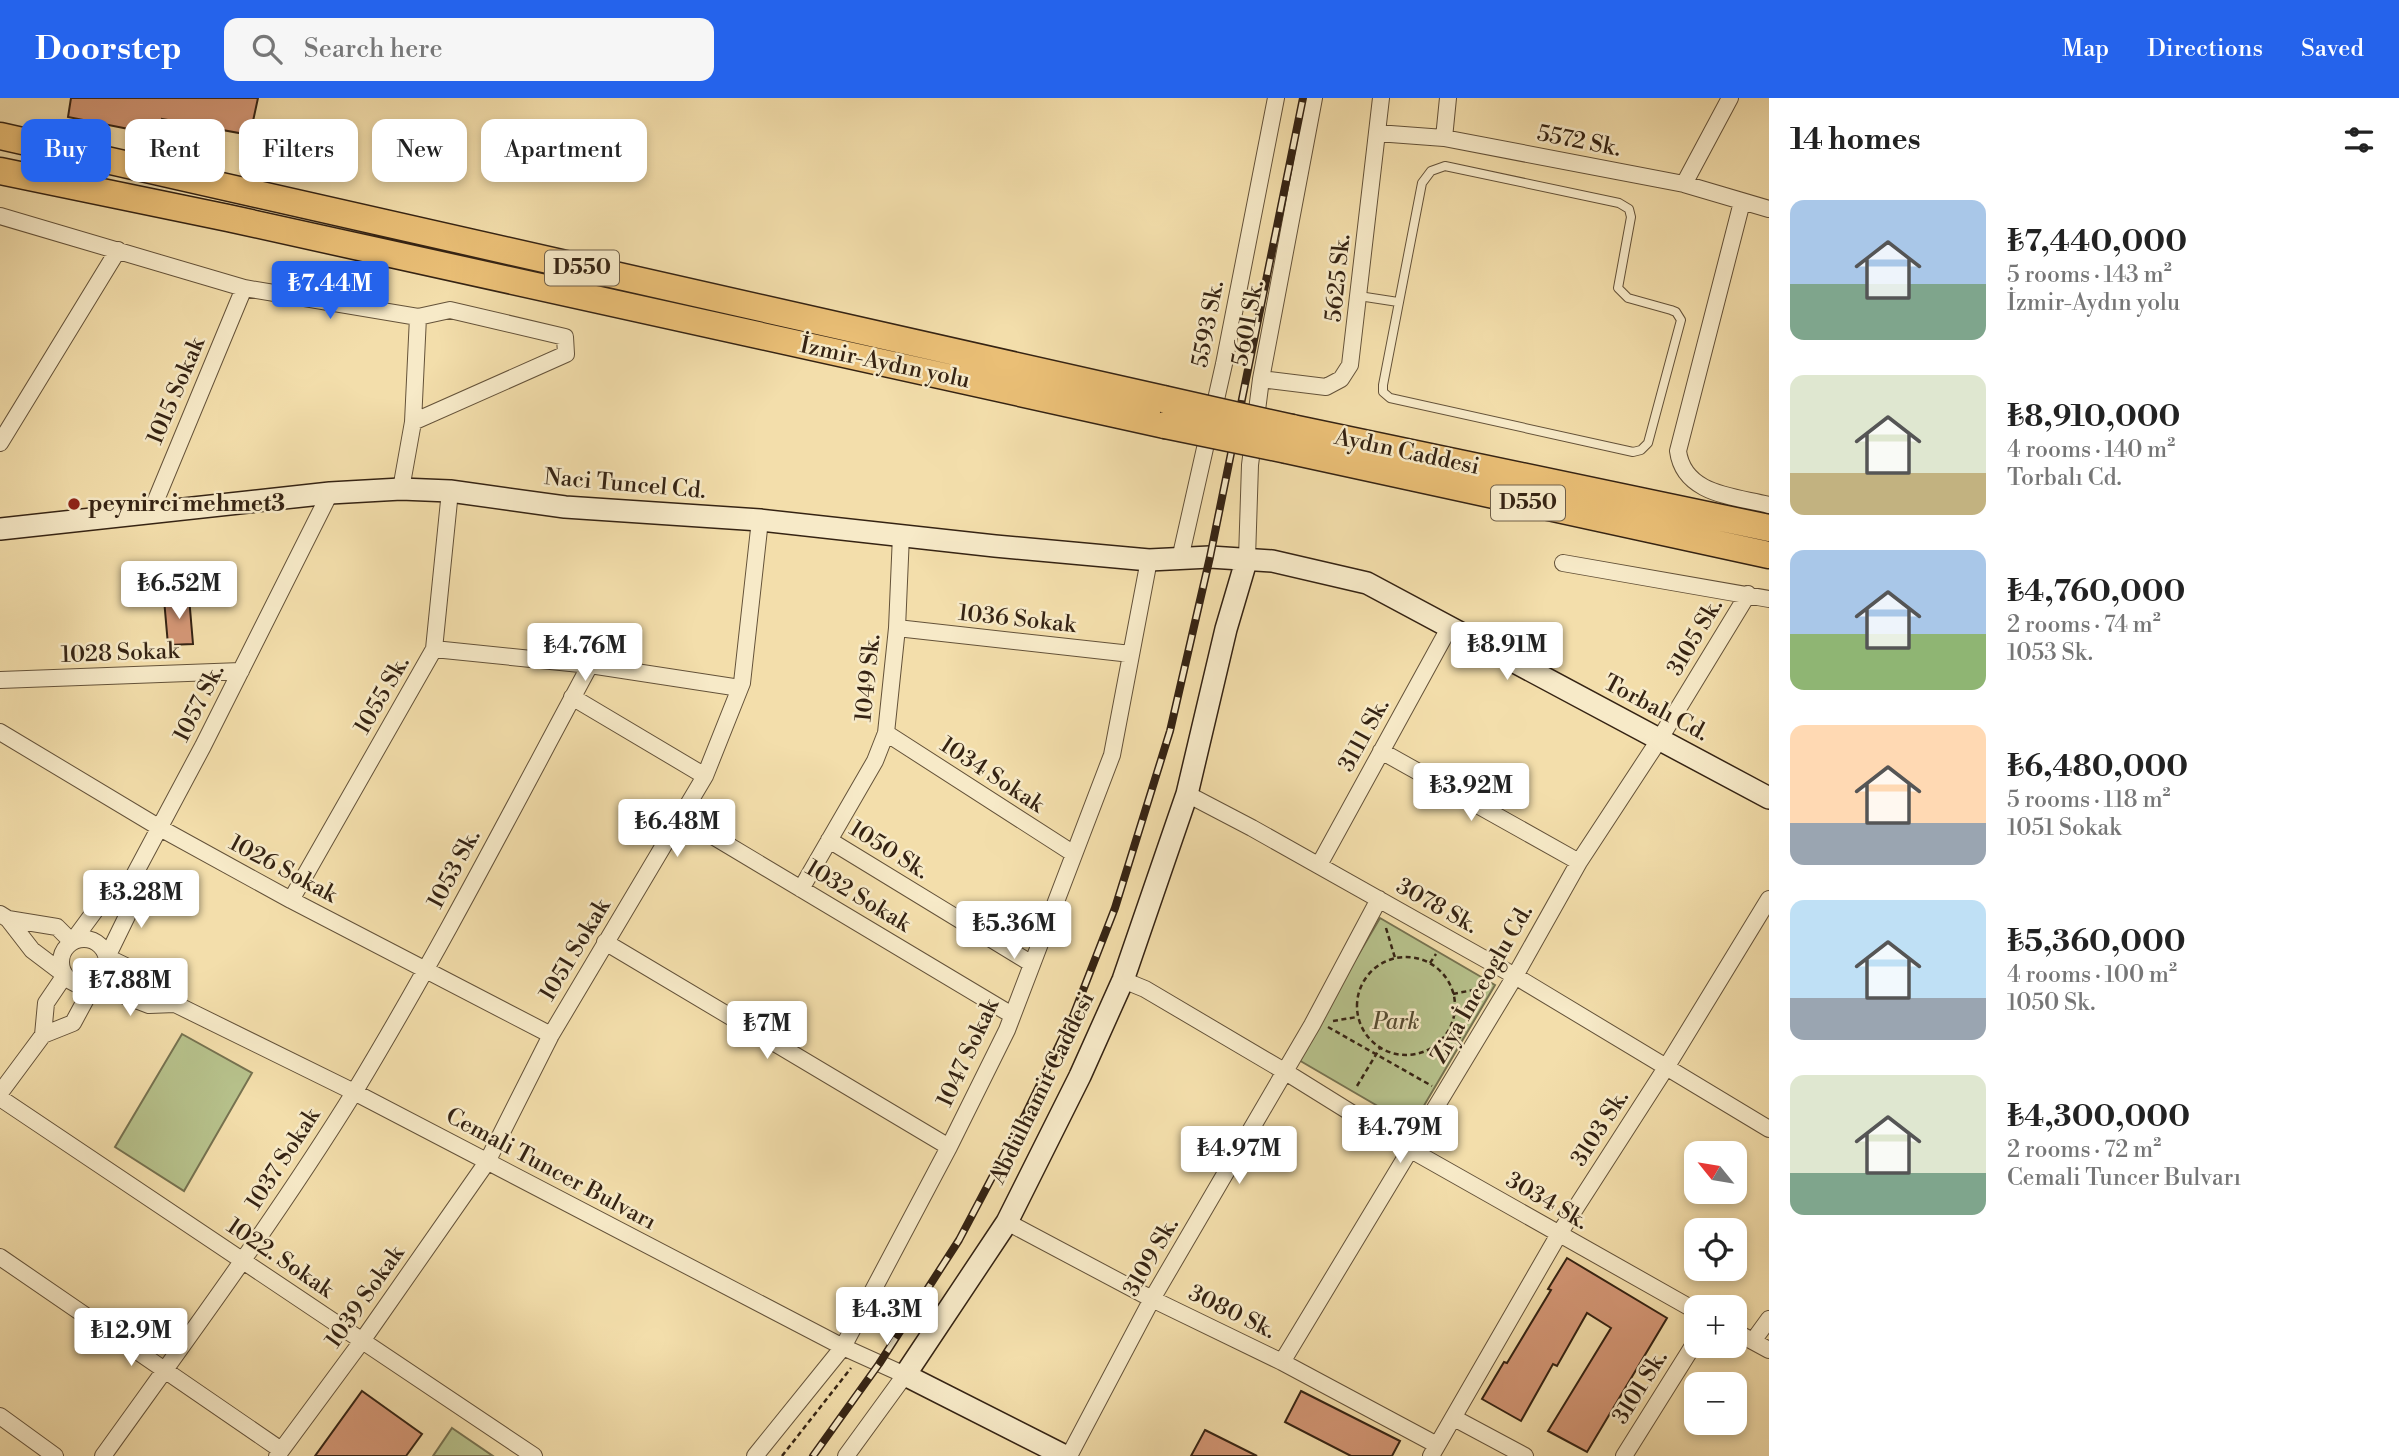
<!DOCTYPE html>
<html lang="en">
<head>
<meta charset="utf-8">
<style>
	:root { --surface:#fff; --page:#f6f6f6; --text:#222; --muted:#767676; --accent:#2563eb }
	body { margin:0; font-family:"Libre Bodoni",serif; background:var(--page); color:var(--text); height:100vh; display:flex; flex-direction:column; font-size:26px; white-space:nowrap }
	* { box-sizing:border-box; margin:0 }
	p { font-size:23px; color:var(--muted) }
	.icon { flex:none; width:38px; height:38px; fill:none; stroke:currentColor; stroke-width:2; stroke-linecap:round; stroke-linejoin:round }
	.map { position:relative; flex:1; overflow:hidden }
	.details { display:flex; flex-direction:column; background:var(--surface); width:630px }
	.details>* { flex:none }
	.top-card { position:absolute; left:21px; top:21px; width:665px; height:63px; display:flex; gap:14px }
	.needle { width:46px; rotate:300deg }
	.fabs { position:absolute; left:1684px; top:1043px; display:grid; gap:14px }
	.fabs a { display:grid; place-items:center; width:63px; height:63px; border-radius:14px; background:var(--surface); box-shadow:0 4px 10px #0003; font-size:35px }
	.price { position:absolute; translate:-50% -60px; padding:0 16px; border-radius:7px; background:#fff; color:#222; font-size:23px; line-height:46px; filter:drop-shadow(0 2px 4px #0008) }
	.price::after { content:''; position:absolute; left:50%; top:42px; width:21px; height:16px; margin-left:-10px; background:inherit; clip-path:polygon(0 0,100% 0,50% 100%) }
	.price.on { background:var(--accent); color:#fff }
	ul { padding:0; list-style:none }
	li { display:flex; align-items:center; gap:21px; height:175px; padding:0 21px }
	li span { display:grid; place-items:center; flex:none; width:196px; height:140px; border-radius:14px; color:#555 }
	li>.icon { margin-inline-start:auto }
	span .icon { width:84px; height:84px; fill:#fffc; stroke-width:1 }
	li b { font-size:30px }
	h2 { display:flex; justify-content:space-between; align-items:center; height:84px; padding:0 21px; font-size:30px }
	.pill { padding:0 24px; border-radius:14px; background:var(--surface); box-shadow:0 4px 10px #0003; font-size:24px; line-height:63px }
	.pill.on { background:var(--accent); color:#fff }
	header { display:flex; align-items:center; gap:42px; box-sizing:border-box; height:98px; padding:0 35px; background:var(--accent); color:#fff }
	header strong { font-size:33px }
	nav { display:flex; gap:38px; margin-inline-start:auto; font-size:24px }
	.search { width:490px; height:63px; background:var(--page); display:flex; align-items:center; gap:18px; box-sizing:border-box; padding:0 24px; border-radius:14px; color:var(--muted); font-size:26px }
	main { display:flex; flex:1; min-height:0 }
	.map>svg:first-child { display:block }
	.green { fill:#b7c28c; stroke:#767250; stroke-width:2 }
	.building { fill:#d49776; stroke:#352313; stroke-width:2 }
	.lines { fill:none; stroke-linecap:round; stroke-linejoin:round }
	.service-casing { stroke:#645239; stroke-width:10 }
	.minor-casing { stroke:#645239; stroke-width:18 }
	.secondary-casing { stroke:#352313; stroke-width:24 }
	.trunk-casing { stroke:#352313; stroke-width:29 }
	.path { stroke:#352313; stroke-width:2.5; stroke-dasharray:5 3.5; stroke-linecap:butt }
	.service { stroke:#f7eac8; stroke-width:8 }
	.minor { stroke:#f7eac8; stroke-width:16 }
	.secondary { stroke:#f7eac8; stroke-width:21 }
	.trunk { stroke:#eabf76; stroke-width:26 }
	.rail-casing { stroke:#352313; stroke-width:8 }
	.rail { stroke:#f7eac8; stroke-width:5; stroke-dasharray:16; stroke-linecap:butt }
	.trunk-bridge-casing { stroke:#352313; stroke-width:29; stroke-linecap:butt }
	.trunk-bridge { stroke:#eabf76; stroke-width:26 }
	.poi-dot { fill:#8f2418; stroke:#f7eac8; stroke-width:2.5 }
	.labels { text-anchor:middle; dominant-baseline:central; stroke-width:5; stroke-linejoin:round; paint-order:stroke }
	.shield { fill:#f7eac8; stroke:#6f5f49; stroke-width:2 }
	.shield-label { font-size:21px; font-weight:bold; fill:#352313 }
	.street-label { font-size:23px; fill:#352313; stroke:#f7eac8 }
	.poi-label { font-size:23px; font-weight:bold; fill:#352313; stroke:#f7eac8; text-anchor:start }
	.park-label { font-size:23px; font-style:italic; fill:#564b31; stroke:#f7eac8 }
</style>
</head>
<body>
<header>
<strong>Doorstep</strong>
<div class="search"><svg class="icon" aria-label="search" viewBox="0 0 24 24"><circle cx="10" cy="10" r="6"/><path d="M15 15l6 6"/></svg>Search here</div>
<nav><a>Map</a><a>Directions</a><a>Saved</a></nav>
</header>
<main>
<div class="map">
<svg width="1769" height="1358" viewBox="0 0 1769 1358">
	<rect width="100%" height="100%" fill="#f3deab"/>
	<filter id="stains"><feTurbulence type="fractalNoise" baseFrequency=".00286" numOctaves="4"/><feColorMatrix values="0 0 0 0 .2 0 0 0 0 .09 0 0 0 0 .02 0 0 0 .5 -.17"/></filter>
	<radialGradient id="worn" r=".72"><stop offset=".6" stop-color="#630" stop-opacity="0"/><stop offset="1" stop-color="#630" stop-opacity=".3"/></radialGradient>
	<path class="green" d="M 1380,820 L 1495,887 L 1412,1028 L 1297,961 Z
		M 182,936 L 252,975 L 184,1093 L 115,1049 Z
		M 452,1330 L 493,1358 L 433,1358 Z"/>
	<path class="building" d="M 71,0 L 258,0 L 250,37 L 162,21 L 159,37 L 68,19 Z
		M 189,499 L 193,546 L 168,547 L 164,501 Z
		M 1567,1160 L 1667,1220 L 1587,1354 L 1548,1333 L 1611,1230 L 1587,1215 L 1557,1268 L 1553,1266 L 1521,1323 L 1482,1301 L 1504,1264 L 1507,1265 L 1551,1192 L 1548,1191 Z
		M 362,1293 L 422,1336 L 406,1358 L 315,1358 Z
		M 1301,1293 L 1400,1343 L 1392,1358 L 1351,1358 L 1285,1324 Z
		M 1205,1332 L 1257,1358 L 1191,1358 Z"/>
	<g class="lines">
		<defs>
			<path id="service" d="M 1445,68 L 1619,105 L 1629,111 L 1631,119 L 1618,190 L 1628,200 L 1671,212 L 1676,214 L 1681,222 L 1648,345 L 1641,352 L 1633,354 L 1390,300 L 1383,294 L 1383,287 L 1422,85 L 1431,73 Z
				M 1359,198 L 1398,204"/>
			<path id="minor" d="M 1377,35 L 1444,40 L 1684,86 L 1769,111
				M 1444,40 L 1448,0
				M 1684,86 L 1730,0
				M 1742,104 L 1678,353 C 1684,397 1734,398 1769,407
				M 0,118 L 244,190 L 418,219 L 413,324 L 401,391
				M 1261,281 L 1326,289 L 1341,281 L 1350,267 L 1381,0
				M 413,324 L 566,256 L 565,239 L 450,212 L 418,219
				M 0,345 L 118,152
				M 151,414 L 244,190
				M 1247,460 L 1250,367 L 1261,281 L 1314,0
				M 1180,461 L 1224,266 L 1276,0
				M 1563,465 L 1769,501
				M 897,530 L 1131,556
				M 434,551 L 590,567 L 740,590
				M 0,582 L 241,573
				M 572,599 L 705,678
				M 0,634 L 160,730 L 291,802 L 551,937
				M 886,635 L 1074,756
				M 1381,653 L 1579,764
				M 1187,696 L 1252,730 L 1515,878 L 1769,1031
				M 681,719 L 1012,917
				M 829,742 L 1032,866
				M 1319,767 L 1449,530
				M 801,791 L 875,663 L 886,635 L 897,530 L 901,437
				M 123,798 L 127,818 L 107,859 L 136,873 L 175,906 L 354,994 L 843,1249 L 905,1277 L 846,1358
				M 123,798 L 203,648 L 330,395
				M 291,802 L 434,551 L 450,393
				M 0,816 L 8,821 L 57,829 L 72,844 L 100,806 L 123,798
				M 8,821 L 32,852 L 65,877 L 46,905 L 43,937
				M61 864a23 23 0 1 1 46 0a23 23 0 1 1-46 0Z
				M 605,844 L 949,1049
				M 1123,882 L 1145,891 L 1284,973 L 1411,1052 L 1696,1213
				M 43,937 L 73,925 L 94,886 L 149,907 L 175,906
				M 0,995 L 43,937
				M 0,1000 L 534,1358
				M 1007,1124 L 1152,1201 L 1282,1264 L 1437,1347
				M 0,1159 L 281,1352
				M 1734,1233 L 1769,1252
				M 1753,1243 L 1769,1221
				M 1282,1264 L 1515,878 L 1579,764 L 1659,642 L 1748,496
				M 0,1318 L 55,1358
				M 1454,1320 L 1525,1358
				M 103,1358 C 189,1238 277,1119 355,993 C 439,854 513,710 590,567
				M 277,1358 L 362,1243 L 487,1064 L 551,937 L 705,678 L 742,585 L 760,422
				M 755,1358 L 843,1249 L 949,1049 L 1007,932 L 1112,657 L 1149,462
				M 1069,1358 L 1152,1201 L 1312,927 L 1379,801
				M 1431,1358 L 1559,1136 L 1667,968 L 1769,801
				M 1624,1358 L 1696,1243"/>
			<path id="secondary" d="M 0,431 L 330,395 L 401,391 L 450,393 L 565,409 L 760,422 L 995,448 L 1149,462 L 1210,459 L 1272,463 L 1367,485 L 1769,700
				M 1065,1358 L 905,1277 L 1007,1124 L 1080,978 L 1123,882 L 1187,696 L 1226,531 L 1247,460"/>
			<path id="trunk" d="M 0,38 L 1163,301
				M 0,73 L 228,120 L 1165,327
				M 1292,330 L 1769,430
				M 1287,352 L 1769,457"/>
		</defs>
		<use href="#service" class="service-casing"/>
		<use href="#minor" class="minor-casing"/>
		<use href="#secondary" class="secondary-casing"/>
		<use href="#trunk" class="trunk-casing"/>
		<path class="path" d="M 1386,830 L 1395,860
			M1357 908a49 49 0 1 1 98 0a49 49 0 1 1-98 0Z
			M 1430,865 L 1436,856
			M 1453,896 L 1488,889
			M 1333,923 L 1357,919
			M 1328,929 L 1432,988
			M 1449,933 L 1461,940
			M 1357,988 L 1380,950
			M 782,1358 L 851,1270"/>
		<use href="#service" class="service"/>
		<use href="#minor" class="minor"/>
		<use href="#secondary" class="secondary"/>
		<use href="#trunk" class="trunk"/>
		<defs>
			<path id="rail" d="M 813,1358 L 879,1266 L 959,1142 L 1026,1015 L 1073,918 L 1115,810 L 1170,633 L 1210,459 L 1303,0"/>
		</defs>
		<use href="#rail" class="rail-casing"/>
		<use href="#rail" class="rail"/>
		<defs>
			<path id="trunk-bridge" d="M 1163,301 L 1292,330
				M 1165,327 L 1287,352"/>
		</defs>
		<use href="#trunk-bridge" class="trunk-bridge-casing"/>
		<use href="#trunk-bridge" class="trunk-bridge"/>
	</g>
	<circle class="poi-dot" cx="74" cy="406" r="7"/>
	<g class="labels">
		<g class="shield">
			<rect x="545" y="152.5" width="74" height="35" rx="5"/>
			<rect x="1491" y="387.5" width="74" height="35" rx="5"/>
		</g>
		<g class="shield-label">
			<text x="582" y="170">D550</text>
			<text x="1528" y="405">D550</text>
		</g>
		<g class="street-label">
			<text transform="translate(1579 43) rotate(11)">5572 Sk.</text>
			<text transform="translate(1338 180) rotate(-84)">5625 Sk.</text>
			<text transform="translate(1248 225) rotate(-79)">5601 Sk.</text>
			<text transform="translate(1208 226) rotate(-79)">5593 Sk.</text>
			<text transform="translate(885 265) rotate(12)">İzmir-Aydın yolu</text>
			<text transform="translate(176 293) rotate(-67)">1015 Sokak</text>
			<text transform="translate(1407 354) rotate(12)">Aydın Caddesi</text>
			<text transform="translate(625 386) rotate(5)">Naci Tuncel Cd.</text>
			<text transform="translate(1017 521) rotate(6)">1036 Sokak</text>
			<text transform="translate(1695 539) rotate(-59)">3105 Sk.</text>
			<text transform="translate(120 555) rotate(-2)">1028 Sokak</text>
			<text transform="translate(868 580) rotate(-84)">1049 Sk.</text>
			<text transform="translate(382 597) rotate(-60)">1055 Sk.</text>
			<text transform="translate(199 605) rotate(-63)">1057 Sk.</text>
			<text transform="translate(1656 610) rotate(28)">Torbalı Cd.</text>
			<text transform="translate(1364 637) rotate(-61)">3111 Sk.</text>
			<text transform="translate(992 677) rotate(33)">1034 Sokak</text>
			<text transform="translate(889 752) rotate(32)">1050 Sk.</text>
			<text transform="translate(283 771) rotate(28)">1026 Sokak</text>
			<text transform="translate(454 771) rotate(-62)">1053 Sk.</text>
			<text transform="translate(858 798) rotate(31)">1032 Sokak</text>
			<text transform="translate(1437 808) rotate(29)">3078 Sk.</text>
			<text transform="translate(575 852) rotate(-59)">1051 Sokak</text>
			<text transform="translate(1482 886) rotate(-60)">Ziya İnceoglu Cd.</text>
			<text transform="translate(968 955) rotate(-65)">1047 Sokak</text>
			<text transform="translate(1042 990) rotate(-64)">Abdülhamit Caddesi</text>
			<text transform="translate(1600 1030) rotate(-57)">3103 Sk.</text>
			<text transform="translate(283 1061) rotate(-57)">1037 Sokak</text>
			<text transform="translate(551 1071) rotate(28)">Cemali Tuncer Bulvarı</text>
			<text transform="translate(1547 1103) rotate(30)">3034 Sk.</text>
			<text transform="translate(1151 1159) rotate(-60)">3109 Sk.</text>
			<text transform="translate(280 1160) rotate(34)">1022. Sokak</text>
			<text transform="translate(365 1199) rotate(-55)">1039 Sokak</text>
			<text transform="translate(1232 1214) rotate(26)">3080 Sk.</text>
			<text transform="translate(1640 1289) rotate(-58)">3101 Sk.</text>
		</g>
		<g class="poi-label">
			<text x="88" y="406">peynirci mehmet3</text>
		</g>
		<g class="park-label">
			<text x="1396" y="924">Park</text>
		</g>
	</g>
	<rect width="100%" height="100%" filter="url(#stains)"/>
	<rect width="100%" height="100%" fill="url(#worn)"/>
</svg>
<div class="fabs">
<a><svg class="needle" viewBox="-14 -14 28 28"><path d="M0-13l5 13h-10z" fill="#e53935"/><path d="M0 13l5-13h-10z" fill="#767676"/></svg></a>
<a><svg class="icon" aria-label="locate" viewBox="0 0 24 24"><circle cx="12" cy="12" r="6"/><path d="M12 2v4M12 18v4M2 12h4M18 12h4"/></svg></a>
<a>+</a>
<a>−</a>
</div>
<b class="price on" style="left:330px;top:223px">₺7.44M</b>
<b class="price" style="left:179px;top:523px">₺6.52M</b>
<b class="price" style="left:1507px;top:584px">₺8.91M</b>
<b class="price" style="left:585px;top:585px">₺4.76M</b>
<b class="price" style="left:1471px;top:725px">₺3.92M</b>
<b class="price" style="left:677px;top:761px">₺6.48M</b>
<b class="price" style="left:141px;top:832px">₺3.28M</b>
<b class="price" style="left:1014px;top:863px">₺5.36M</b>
<b class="price" style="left:130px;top:920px">₺7.88M</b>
<b class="price" style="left:767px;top:963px">₺7M</b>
<b class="price" style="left:1400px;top:1067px">₺4.79M</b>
<b class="price" style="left:1239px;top:1088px">₺4.97M</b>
<b class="price" style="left:887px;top:1249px">₺4.3M</b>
<b class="price" style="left:131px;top:1270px">₺12.9M</b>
<div class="top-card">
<a class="pill on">Buy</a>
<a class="pill">Rent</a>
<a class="pill">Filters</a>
<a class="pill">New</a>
<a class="pill">Apartment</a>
</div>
</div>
<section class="details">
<h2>14 homes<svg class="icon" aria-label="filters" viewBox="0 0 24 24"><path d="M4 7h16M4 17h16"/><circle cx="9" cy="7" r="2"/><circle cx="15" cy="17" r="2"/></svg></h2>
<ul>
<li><span style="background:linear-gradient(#a9c7e8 60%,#7fa58c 0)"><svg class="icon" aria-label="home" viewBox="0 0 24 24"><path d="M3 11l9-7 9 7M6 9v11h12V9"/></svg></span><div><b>₺7,440,000</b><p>5 rooms · 143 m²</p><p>İzmir-Aydın yolu</p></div></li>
<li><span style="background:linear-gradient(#dfe7d0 70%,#c2b280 0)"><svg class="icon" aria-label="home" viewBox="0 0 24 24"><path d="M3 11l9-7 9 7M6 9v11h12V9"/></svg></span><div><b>₺8,910,000</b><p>4 rooms · 140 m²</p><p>Torbalı Cd.</p></div></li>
<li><span style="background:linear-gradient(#a9c7e8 60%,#8fb573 0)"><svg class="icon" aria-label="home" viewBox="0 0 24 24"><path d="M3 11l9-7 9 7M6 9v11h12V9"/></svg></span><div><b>₺4,760,000</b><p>2 rooms · 74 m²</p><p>1053 Sk.</p></div></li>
<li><span style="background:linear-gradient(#ffd9b3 70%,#9aa5b1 0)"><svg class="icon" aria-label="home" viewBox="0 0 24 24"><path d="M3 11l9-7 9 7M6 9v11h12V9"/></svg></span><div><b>₺6,480,000</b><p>5 rooms · 118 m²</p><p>1051 Sokak</p></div></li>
<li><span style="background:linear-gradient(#bfe0f5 70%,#9aa5b1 0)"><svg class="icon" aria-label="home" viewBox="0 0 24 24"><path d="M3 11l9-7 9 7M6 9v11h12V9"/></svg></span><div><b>₺5,360,000</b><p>4 rooms · 100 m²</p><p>1050 Sk.</p></div></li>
<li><span style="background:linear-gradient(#dfe7d0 70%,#7fa58c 0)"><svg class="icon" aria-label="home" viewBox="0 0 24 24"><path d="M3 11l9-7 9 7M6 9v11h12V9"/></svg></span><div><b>₺4,300,000</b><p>2 rooms · 72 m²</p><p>Cemali Tuncer Bulvarı</p></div></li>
</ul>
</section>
</main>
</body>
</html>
